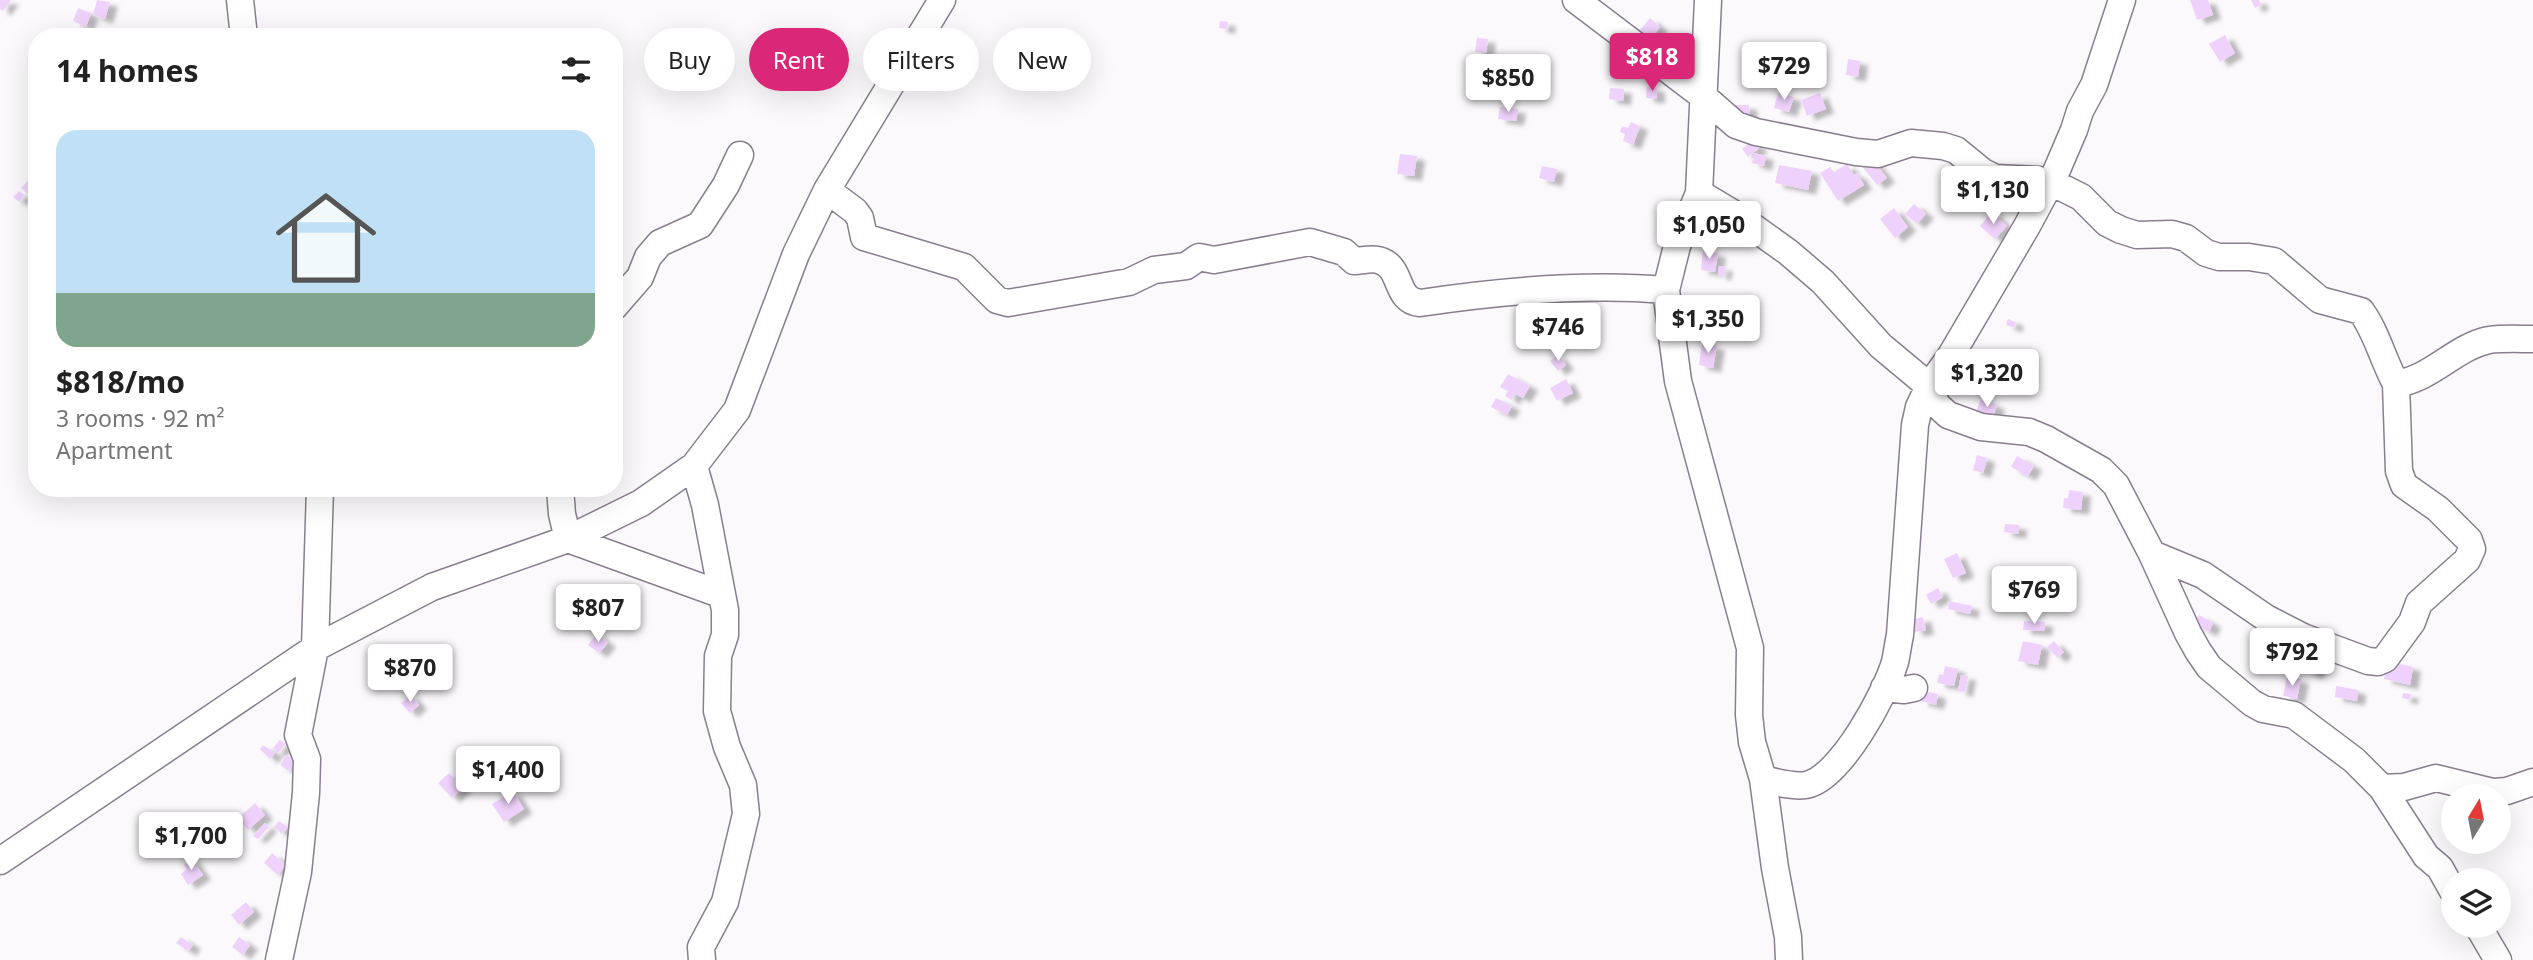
<!DOCTYPE html>
<html lang="en">
<head>
<meta charset="utf-8">
<style>
	:root { --surface:#fff; --page:#f2f2f2; --text:#222; --muted:#767676; --line:#e0e0e0; --accent:#db2777 }
	body { margin:0; font-family:"Noto Sans",sans-serif; background:var(--page); color:var(--text); height:100vh; display:flex; flex-direction:column; font-size:26px; white-space:nowrap }
	* { box-sizing:border-box; margin:0 }
	p { font-size:23px; color:var(--muted) }
	.icon { flex:none; width:38px; height:38px; fill:none; stroke:currentColor; stroke-width:2; stroke-linecap:round; stroke-linejoin:round }
	.map { position:relative; flex:1; overflow:hidden }
	.side { position:absolute; left:28px; top:28px; width:595px; height:469px; display:flex; flex-direction:column; background:var(--surface); border-radius:28px; box-shadow:0 7px 28px #0002 }
	.side>* { flex:none }
	.guide { position:absolute; left:644px; top:28px; width:665px; height:63px; display:flex; gap:14px }
	.needle { width:46px; rotate:10deg }
	.controls { position:absolute; left:2441px; top:784px; display:grid; gap:14px }
	.controls a { display:grid; place-items:center; width:70px; height:70px; border-radius:50%; background:var(--surface); box-shadow:0 7px 28px #0002; font-size:35px }
	.price { position:absolute; translate:-50% -60px; padding:0 16px; border-radius:7px; background:#fff; color:#222; font-size:23px; line-height:46px; filter:drop-shadow(0 2px 4px #0008) }
	.price::after { content:''; position:absolute; left:50%; top:42px; width:21px; height:16px; margin-left:-10px; background:inherit; clip-path:polygon(0 0,100% 0,50% 100%) }
	.price.selected { background:var(--accent); color:#fff }
	ul { padding:0; list-style:none }
	li { display:grid; align-content:center; gap:14px; height:371px; padding:0 28px }
	li+li { border-top:2px solid var(--line) }
	li span { display:grid; place-items:center; height:217px; border-radius:21px; color:#555 }
	li>.icon { margin-inline-start:auto }
	span .icon { width:126px; height:126px; fill:#fffc; stroke-width:1 }
	li b { font-size:30px }
	h2 { display:flex; justify-content:space-between; align-items:center; height:84px; padding:0 28px; font-size:30px }
	.chip { padding:0 24px; border-radius:32px; background:var(--surface); box-shadow:0 7px 28px #0002; font-size:24px; line-height:63px }
	.chip.selected { background:var(--accent); color:#fff }
	.map>svg:first-child { display:block }
	.building { fill:#efd2fb; filter:url(#shadow) }
	.lines { fill:none; stroke-linecap:round; stroke-linejoin:round }
	.minor-casing { stroke:#897e8e; stroke-width:29 }
	.minor { stroke:#fff; stroke-width:26 }
</style>
</head>
<body>
<div class="map">
<svg width="2533" height="960" viewBox="0 0 2533 960">
	<defs>
		<filter id="shadow"><feDropShadow dx="8" dy="4.5" stdDeviation="2" flood-color="#0004"/></filter>
	</defs>
	<rect width="100%" height="100%" fill="#fcf9fd"/>
	<path class="building" d="M 0,0 L 11,0 L 3,11 L 0,9 Z
		M 97,0 L 110,2 L 105,19 L 93,15 Z
		M 2190,0 L 2208,0 L 2213,15 L 2197,20 Z
		M 2251,0 L 2259,0 L 2261,5 L 2255,8 Z
		M 78,8 L 91,13 L 86,27 L 73,21 Z
		M 1650,18 L 1660,27 L 1651,39 L 1640,30 Z
		M 1220,21 L 1228,22 L 1227,29 L 1219,28 Z
		M 2225,35 L 2235,53 L 2220,62 L 2209,44 Z
		M 1477,38 L 1488,39 L 1486,53 L 1475,52 Z
		M 36,54 L 37,55 L 37,74 L 31,72 Z
		M 1792,59 L 1804,61 L 1802,72 L 1790,70 Z
		M 1848,59 L 1860,61 L 1858,77 L 1846,75 Z
		M 1647,87 L 1657,88 L 1657,99 L 1646,98 Z
		M 1610,88 L 1624,89 L 1623,101 L 1609,99 Z
		M 1778,93 L 1794,97 L 1789,112 L 1774,108 Z
		M 1820,93 L 1826,109 L 1807,116 L 1801,100 Z
		M 1735,105 L 1749,105 L 1750,123 L 1736,123 Z
		M 1500,107 L 1518,109 L 1516,121 L 1498,119 Z
		M 1631,122 L 1640,126 L 1633,145 L 1623,141 L 1625,134 L 1620,132 L 1622,126 L 1628,128 Z
		M 1752,141 L 1760,147 L 1748,157 L 1742,149 Z
		M 1754,153 L 1766,156 L 1764,166 L 1752,163 Z
		M 1400,154 L 1417,156 L 1414,176 L 1397,174 Z
		M 1871,158 L 1887,178 L 1877,185 L 1861,165 Z
		M 1847,164 L 1854,175 L 1857,173 L 1864,185 L 1838,201 L 1820,173 L 1830,167 L 1834,172 Z
		M 1779,165 L 1812,171 L 1808,190 L 1775,183 Z
		M 1542,166 L 1557,169 L 1554,182 L 1539,178 Z
		M 29,179 L 37,186 L 30,196 L 21,188 Z
		M 19,191 L 24,195 L 19,202 L 13,197 Z
		M 1914,204 L 1926,214 L 1917,224 L 1905,214 Z
		M 1894,208 L 1908,227 L 1895,238 L 1880,219 Z
		M 1992,212 L 2007,226 L 1995,239 L 1980,226 Z
		M 1703,250 L 1718,253 L 1715,272 L 1701,270 Z
		M 1719,266 L 1725,267 L 1723,276 L 1718,275 Z
		M 1696,315 L 1709,316 L 1707,329 L 1695,327 Z
		M 2008,319 L 2016,322 L 2014,328 L 2006,325 Z
		M 1702,343 L 1717,346 L 1713,368 L 1699,365 Z
		M 1558,355 L 1566,365 L 1558,371 L 1550,361 Z
		M 1508,374 L 1530,386 L 1523,398 L 1515,394 L 1512,400 L 1505,396 L 1508,391 L 1500,387 Z
		M 1566,379 L 1573,393 L 1557,401 L 1550,388 Z
		M 1496,398 L 1512,406 L 1507,415 L 1491,407 Z
		M 1981,399 L 1997,405 L 1993,418 L 1976,412 Z
		M 1977,455 L 1987,458 L 1983,473 L 1973,470 Z
		M 2017,456 L 2034,466 L 2028,476 L 2011,467 Z
		M 2069,490 L 2083,492 L 2081,510 L 2063,508 L 2064,498 L 2068,498 Z
		M 2005,524 L 2019,525 L 2018,534 L 2004,532 Z
		M 1957,553 L 1966,573 L 1953,578 L 1944,559 Z
		M 1938,588 L 1943,597 L 1931,604 L 1926,595 Z
		M 569,597 L 589,599 L 587,618 L 571,617 L 572,607 L 568,607 Z
		M 1949,601 L 1972,606 L 1970,614 L 1948,609 Z
		M 2199,615 L 2213,623 L 2209,632 L 2194,623 Z
		M 1923,617 L 1926,630 L 1915,632 L 1912,620 Z
		M 2024,621 L 2045,622 L 2044,631 L 2023,630 Z
		M 597,634 L 608,643 L 599,653 L 588,645 Z
		M 2023,641 L 2042,645 L 2038,665 L 2018,661 Z
		M 2054,641 L 2064,652 L 2058,658 L 2047,647 Z
		M 2309,655 L 2322,663 L 2314,675 L 2301,667 Z
		M 2388,661 L 2413,667 L 2410,685 L 2384,679 Z
		M 1945,666 L 1958,669 L 1954,686 L 1937,683 L 1939,674 L 1943,675 Z
		M 1961,675 L 1968,676 L 1965,692 L 1958,691 Z
		M 2287,677 L 2301,679 L 2297,699 L 2283,696 Z
		M 2336,686 L 2358,690 L 2357,701 L 2335,697 Z
		M 1923,691 L 1938,694 L 1936,705 L 1920,701 Z
		M 2403,693 L 2411,694 L 2410,700 L 2402,698 Z
		M 411,695 L 419,705 L 410,713 L 401,703 Z
		M 280,740 L 286,744 L 278,753 L 273,748 Z
		M 263,745 L 275,753 L 270,759 L 260,749 Z
		M 287,755 L 296,761 L 289,771 L 280,765 Z
		M 449,773 L 463,788 L 452,798 L 438,783 Z
		M 513,791 L 524,809 L 504,822 L 492,804 Z
		M 255,803 L 265,815 L 248,830 L 238,818 Z
		M 279,821 L 288,827 L 282,834 L 274,827 Z
		M 265,823 L 269,827 L 258,839 L 253,836 Z
		M 272,853 L 286,865 L 278,875 L 264,863 Z
		M 192,859 L 203,875 L 188,885 L 181,874 L 187,869 L 184,865 Z
		M 246,902 L 254,912 L 239,925 L 231,915 Z
		M 181,937 L 193,945 L 188,951 L 176,943 Z
		M 239,937 L 250,945 L 243,955 L 232,947 Z"/>
	<g class="lines">
		<defs>
			<path id="minor" d="M 240,0 L 244,37
				M 1576,0 L 1704,97 L 1736,125 L 1756,132 L 1856,152 L 1878,154 L 1911,143 L 1943,146 L 1956,150 L 1983,172 L 1995,178 L 2039,180 L 2065,189 L 2081,197 L 2107,223 L 2121,230 L 2137,235 L 2172,234 L 2186,238 L 2206,253 L 2219,257 L 2249,257 L 2274,261 L 2320,300 L 2361,311 C 2377,333 2383,360 2396,384
				M 1708,0 L 1699,193 L 1677,246 L 1666,290 L 1678,381 L 1750,648 L 1749,715 L 1752,742 L 1763,779 L 1775,868 L 1788,937 L 1789,960
				M 827,190 L 855,211 L 860,218 L 864,237 L 964,267 L 997,300 L 1008,303 L 1129,282 L 1154,270 L 1186,266 L 1199,257 L 1214,260 L 1310,242 L 1344,252 L 1354,261 C 1362,261 1370,258 1378,260 C 1404,266 1393,300 1420,303 C 1500,291 1585,283 1666,290
				M 1699,193 L 1739,217 L 1788,252 L 1823,282 L 1881,346 L 1929,386 L 1937,405 L 1948,415 L 1981,427 L 2029,432 L 2046,439 L 2101,470 L 2116,485 L 2152,554 L 2203,575 L 2266,618 L 2303,637 L 2368,661 L 2378,662 L 2385,659 L 2412,622 L 2419,603 L 2467,560 L 2472,549 L 2469,540 L 2438,509 L 2404,485 L 2399,471 L 2396,384 C 2433,378 2455,347 2489,340 C 2503,338 2519,339 2533,339
				M 614,307 L 640,277 L 648,257 L 660,243 L 700,225 L 726,185 L 740,155
				M 694,466 L 705,505 L 725,610 L 725,635 L 718,656 L 717,711 L 727,747 L 743,785 L 746,814 L 725,902 L 701,947 L 702,960
				M 560,488 L 562,514 L 568,539 L 720,594
				M 2152,554 L 2188,633 L 2198,651 L 2209,667 L 2252,703 L 2263,709 L 2294,715 L 2354,760 L 2382,788 L 2426,856 L 2440,868 L 2454,893
				M 1884,688 L 1904,690 L 1914,688
				M 1763,779 C 1776,782 1792,787 1806,785 C 1840,779 1886,693 1895,662 C 1897,653 1898,644 1900,635 L 1915,425 L 1919,407 L 1929,386 L 1950,357 L 2027,226 L 2056,172 L 2074,130 L 2080,111 L 2094,85 L 2122,0
				M 2382,788 L 2404,787 L 2436,778 L 2493,792 L 2507,791 L 2533,782
				M 0,861 L 315,648 L 432,587 L 568,539 L 641,503 L 694,466 L 737,410 L 796,254 L 827,190 L 942,0
				M 2478,926 L 2498,960
				M 279,960 L 298,872 L 306,793 L 307,759 L 298,735 L 315,648 L 320,488"/>
		</defs>
		<use href="#minor" class="minor-casing"/>
		<use href="#minor" class="minor"/>
	</g>
</svg>
<div class="controls">
<a><svg class="needle" viewBox="-14 -14 28 28"><path d="M0-13l5 13h-10z" fill="#e53935"/><path d="M0 13l5-13h-10z" fill="#767676"/></svg></a>
<a><svg class="icon" aria-label="layers" viewBox="0 0 24 24"><path d="M12 4l9 5-9 5-9-5zM3 14l9 5 9-5"/></svg></a>
</div>
<b class="price selected" style="left:1652px;top:93px">$818</b>
<b class="price" style="left:1784px;top:102px">$729</b>
<b class="price" style="left:1508px;top:114px">$850</b>
<b class="price" style="left:1993px;top:226px">$1,130</b>
<b class="price" style="left:1709px;top:261px">$1,050</b>
<b class="price" style="left:1708px;top:355px">$1,350</b>
<b class="price" style="left:1558px;top:363px">$746</b>
<b class="price" style="left:1987px;top:409px">$1,320</b>
<b class="price" style="left:2034px;top:626px">$769</b>
<b class="price" style="left:598px;top:644px">$807</b>
<b class="price" style="left:2292px;top:688px">$792</b>
<b class="price" style="left:410px;top:704px">$870</b>
<b class="price" style="left:508px;top:806px">$1,400</b>
<b class="price" style="left:191px;top:872px">$1,700</b>
<div class="guide">
<a class="chip">Buy</a>
<a class="chip selected">Rent</a>
<a class="chip">Filters</a>
<a class="chip">New</a>
</div>
<section class="side">
<h2>14 homes<svg class="icon" aria-label="filters" viewBox="0 0 24 24"><path d="M4 7h16M4 17h16"/><circle cx="9" cy="7" r="2"/><circle cx="15" cy="17" r="2"/></svg></h2>
<ul>
<li><span style="background:linear-gradient(#bfe0f5 75%,#7fa58c 0)"><svg class="icon" aria-label="home" viewBox="0 0 24 24"><path d="M3 11l9-7 9 7M6 9v11h12V9"/></svg></span><div><b>$818/mo</b><p>3 rooms · 92 m²</p><p>Apartment</p></div></li>
</ul>
</section>
</div>
</body>
</html>
